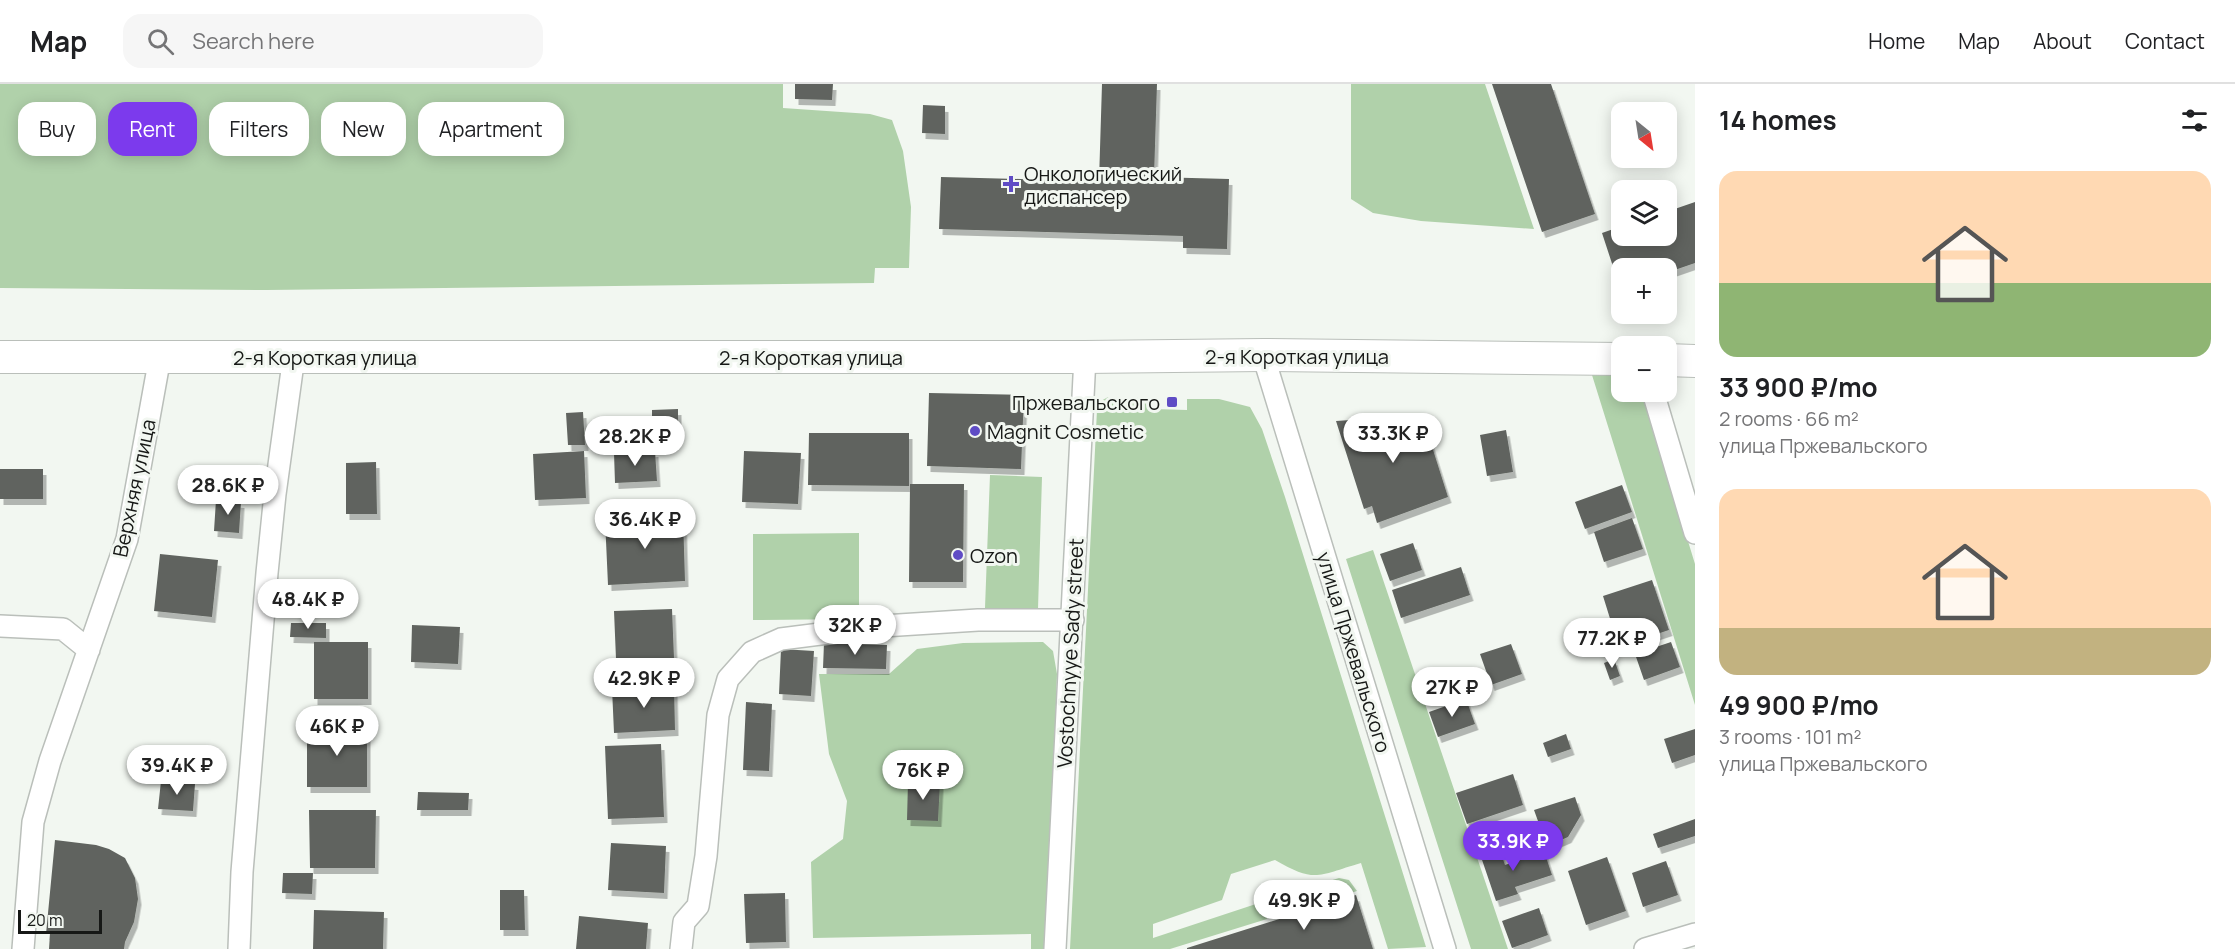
<!DOCTYPE html>
<html lang="en">
<head>
<meta charset="utf-8">
<style>
	:root { --surface:#fff; --page:#f6f6f6; --text:#202124; --muted:#757577; --line:#e0e0e0; --accent:#7c3aed }
	body { margin:0; font-family:Manrope,sans-serif; background:var(--page); color:var(--text); height:100vh; display:flex; flex-direction:column; font-size:22px; white-space:nowrap }
	* { box-sizing:border-box; margin:0 }
	p { font-size:20px; color:var(--muted) }
	.icon { flex:none; width:33px; height:33px; fill:none; stroke:currentColor; stroke-width:2; stroke-linecap:round; stroke-linejoin:round }
	.map { position:relative; flex:1; overflow:hidden }
	.sheet { display:flex; flex-direction:column; background:var(--surface); width:540px }
	.sheet>* { flex:none }
	.banner { position:absolute; left:18px; top:18px; width:570px; height:54px; display:flex; gap:12px }
	.needle { width:39px; rotate:150deg }
	.buttons { position:absolute; left:1611px; top:18px; display:grid; gap:12px }
	.buttons a { display:grid; place-items:center; width:66px; height:66px; border-radius:12px; background:var(--surface); box-shadow:0 3px 15px #0003; font-size:30px }
	.scale { position:absolute; left:18px; bottom:15px; width:84px; box-sizing:border-box; padding-left:6px; border:3px solid #161816; border-top:0; font-size:16px; line-height:21px; white-space:nowrap; color:#161816; -webkit-text-stroke:4px #f2f7f1; paint-order:stroke }
	.price { position:absolute; translate:-50% -51px; padding:0 14px; border-radius:21px; background:#fff; color:#222; font-size:20px; line-height:39px; filter:drop-shadow(0 2px 3px #0008) }
	.price::after { content:''; position:absolute; left:50%; top:36px; width:18px; height:14px; margin-left:-9px; background:inherit; clip-path:polygon(0 0,100% 0,50% 100%) }
	.price.active { background:var(--accent); color:#fff }
	ul { padding:0; list-style:none }
	li { display:grid; align-content:center; gap:12px; height:318px; padding:0 24px }
	li span { display:grid; place-items:center; height:186px; border-radius:18px; color:#555 }
	li>.icon { margin-inline-start:auto }
	span .icon { width:108px; height:108px; fill:#fffc; stroke-width:1 }
	li b { font-size:26px }
	h2 { display:flex; justify-content:space-between; align-items:center; height:72px; padding:0 24px; font-size:26px }
	.tag { padding:0 21px; border-radius:18px; background:var(--surface); box-shadow:0 3px 15px #0003; font-size:21px; line-height:54px }
	.tag.active { background:var(--accent); color:#fff }
	header { display:flex; align-items:center; gap:36px; box-sizing:border-box; height:84px; padding:0 30px; background:var(--surface); border-bottom:2px solid var(--line) }
	header strong { font-size:28px }
	nav { display:flex; gap:33px; margin-inline-start:auto; font-size:21px }
	.search { width:420px; height:54px; background:var(--page); display:flex; align-items:center; gap:15px; box-sizing:border-box; padding:0 21px; border-radius:18px; color:var(--muted); font-size:22px }
	main { display:flex; flex:1; min-height:0 }
	.map>svg:first-child { display:block }
	.green { fill:#b0d1aa }
	.building { fill:#60645f; filter:url(#shadow) }
	.lines { fill:none; stroke-linecap:round; stroke-linejoin:round }
	.street-casing { stroke:#babfba; stroke-width:24 }
	.secondary-casing { stroke:#babfba; stroke-width:34 }
	.street { stroke:#fff; stroke-width:21 }
	.secondary { stroke:#fff; stroke-width:32 }
	.poi-dot { fill:#5f4cc5; stroke:#f2f7f1; stroke-width:2 }
	.labels { text-anchor:middle; dominant-baseline:central; stroke-width:6; stroke-linejoin:round; paint-order:stroke }
	.poi-label { font-size:20px; fill:#161816; stroke:#f2f7f1; text-anchor:start }
	.street-label { font-size:20px; fill:#161816; stroke:#f2f7f1 }
</style>
</head>
<body>
<header>
<strong>Map</strong>
<div class="search"><svg class="icon" aria-label="search" viewBox="0 0 24 24"><circle cx="10" cy="10" r="6"/><path d="M15 15l6 6"/></svg>Search here</div>
<nav><a>Home</a><a>Map</a><a>About</a><a>Contact</a></nav>
</header>
<main>
<div class="map">
<svg width="1695" height="865" viewBox="0 0 1695 865">
	<defs>
		<filter id="shadow"><feDropShadow dx="3.5" dy="6" stdDeviation="0" flood-color="#0004"/></filter>
	</defs>
	<rect width="100%" height="100%" fill="#f2f7f1"/>
	<path class="green" d="M 0,0 L 783,0 L 783,24 L 870,30 L 892,36 L 903,67 L 911,123 L 909,184 L 875,184 L 874,199 L 267,206 L 0,204 Z
		M 1351,0 L 1485,0 L 1534,145 L 1421,137 L 1373,129 L 1351,115 Z
		M 1592,291 L 1620,291 L 1621,292 L 1622,308 L 1639,308 L 1645,317 L 1695,480 L 1695,621 Z
		M 1108,313 L 1152,314 L 1153,325 L 1187,326 L 1187,315 L 1219,315 L 1250,323 L 1262,345 L 1285,413 L 1426,863 L 1388,865 L 1361,779 C 1319,791 1316,800 1275,776 L 1231,790 L 1222,816 L 1153,840 L 1153,854 L 1262,818 L 1267,835 L 1170,865 L 1070,865 L 1097,326 L 1101,317 Z
		M 990,391 L 1042,393 L 1038,525 L 985,524 Z
		M 859,449 L 859,535 L 753,536 L 753,450 Z
		M 1373,466 L 1508,865 L 1471,865 L 1346,475 Z
		M 1043,558 L 1053,567 L 1057,590 L 1048,865 L 1031,865 L 1031,850 L 813,854 L 811,778 L 843,755 L 847,717 L 829,670 L 819,590 L 889,590 L 917,565 L 963,559 Z
		M 1339,794 L 1349,796 L 1357,807 L 1279,831 L 1279,813 Z"/>
	<path class="building" d="M 795,0 L 833,0 L 832,16 L 795,15 Z
		M 1102,0 L 1157,0 L 1154,93 L 1229,95 L 1227,165 L 1183,164 L 1183,152 L 939,145 L 941,93 L 1099,97 Z
		M 1492,0 L 1551,0 L 1595,130 L 1542,148 Z
		M 923,21 L 945,22 L 945,50 L 922,49 Z
		M 1695,118 L 1695,179 L 1666,189 L 1666,184 L 1622,184 L 1621,207 L 1602,149 L 1622,142 L 1622,152 L 1666,152 L 1666,128 Z
		M 929,309 L 1024,311 L 1021,385 L 927,382 Z
		M 678,325 L 678,337 L 652,338 L 652,326 Z
		M 583,328 L 585,361 L 568,361 L 566,329 Z
		M 1422,331 L 1448,413 L 1377,439 L 1372,422 L 1364,425 L 1336,337 Z
		M 1506,346 L 1513,388 L 1487,392 L 1480,351 Z
		M 809,349 L 909,349 L 909,402 L 808,401 Z
		M 584,367 L 586,414 L 535,416 L 533,370 Z
		M 655,367 L 657,397 L 615,399 L 614,369 Z
		M 744,367 L 801,369 L 798,420 L 742,418 Z
		M 376,378 L 377,430 L 346,430 L 346,379 Z
		M 0,385 L 43,385 L 43,415 L 0,415 Z
		M 910,400 L 964,400 L 963,498 L 909,498 Z
		M 1622,401 L 1632,428 L 1585,445 L 1575,418 Z
		M 216,416 L 241,418 L 239,449 L 214,447 Z
		M 683,432 L 685,497 L 608,501 L 605,435 Z
		M 1632,434 L 1643,465 L 1604,478 L 1594,448 Z
		M 1413,459 L 1422,486 L 1390,497 L 1380,470 Z
		M 160,470 L 218,476 L 212,533 L 154,527 Z
		M 1461,483 L 1470,511 L 1401,534 L 1392,506 Z
		M 1652,496 L 1669,546 L 1636,557 L 1629,535 L 1612,541 L 1603,512 Z
		M 672,525 L 674,574 L 616,575 L 614,527 Z
		M 291,539 L 326,539 L 326,554 L 290,553 Z
		M 412,541 L 460,543 L 458,580 L 411,578 Z
		M 314,558 L 368,558 L 368,615 L 314,615 Z
		M 1671,558 L 1680,583 L 1644,596 L 1635,570 Z
		M 824,559 L 887,561 L 886,585 L 823,584 Z
		M 1511,560 L 1522,590 L 1491,601 L 1480,570 Z
		M 781,565 L 814,567 L 811,612 L 779,610 Z
		M 1614,575 L 1620,592 L 1610,596 L 1604,579 Z
		M 674,602 L 675,646 L 614,649 L 612,604 Z
		M 1466,615 L 1475,640 L 1438,653 L 1429,628 Z
		M 746,618 L 772,620 L 769,687 L 743,686 Z
		M 307,642 L 367,642 L 367,703 L 307,703 Z
		M 1695,645 L 1695,671 L 1672,679 L 1664,655 Z
		M 1566,650 L 1571,665 L 1548,673 L 1543,659 Z
		M 661,660 L 664,733 L 608,735 L 605,662 Z
		M 1513,690 L 1523,721 L 1467,740 L 1456,709 Z
		M 161,697 L 195,700 L 193,727 L 158,725 Z
		M 908,698 L 940,699 L 938,737 L 907,736 Z
		M 418,708 L 469,709 L 468,726 L 417,726 Z
		M 1575,713 L 1581,731 L 1568,753 L 1547,762 L 1534,726 Z
		M 309,726 L 376,726 L 375,784 L 310,784 Z
		M 1695,735 L 1695,752 L 1658,764 L 1653,750 Z
		M 55,756 L 96,761 L 109,765 L 125,774 L 135,794 L 138,815 L 134,838 L 125,858 L 124,865 L 49,865 L 50,850 L 46,850 Z
		M 611,759 L 666,762 L 664,809 L 608,806 Z
		M 1498,761 L 1505,781 L 1544,767 L 1552,791 L 1515,803 L 1518,810 L 1496,817 L 1479,767 Z
		M 1607,773 L 1626,827 L 1586,841 L 1568,787 Z
		M 1666,777 L 1678,811 L 1643,823 L 1632,789 Z
		M 283,789 L 313,789 L 312,810 L 282,809 Z
		M 500,806 L 524,806 L 525,846 L 500,846 Z
		M 785,809 L 786,858 L 746,859 L 744,810 Z
		M 1356,811 L 1373,865 L 1187,865 L 1187,864 Z
		M 1539,824 L 1548,851 L 1512,864 L 1502,837 Z
		M 314,826 L 384,828 L 383,865 L 313,865 Z
		M 579,832 L 648,839 L 646,865 L 576,865 Z"/>
	<g class="lines">
		<defs>
			<path id="street" d="M 1263,271 L 1445,865
				M 1653,308 L 1695,449
				M 0,542 L 63,545 L 89,566
				M 23,865 L 33,738 L 50,677 L 127,455 L 160,273
				M 239,865 L 242,788 L 267,489 L 275,410 L 294,272
				M 681,865 L 684,838 L 698,822 L 706,772 L 718,631 L 728,595 L 752,568 L 781,555 L 883,542 L 978,536 L 1073,536
				M 1055,865 L 1085,273
				M 1645,865 L 1695,850"/>
			<path id="secondary" d="M 0,273 L 1085,273 L 1263,271 L 1622,275
				M 1666,276 L 1695,277"/>
		</defs>
		<use href="#street" class="street-casing"/>
		<use href="#secondary" class="secondary-casing"/>
		<use href="#street" class="street"/>
		<use href="#secondary" class="secondary"/>
	</g>
	<g class="poi-dot">
		<path d="M1008 91h6v6h6v6h-6v6h-6v-6h-6v-6h6z"/>
		<rect x="1166" y="312" width="12" height="12" rx="3"/>
		<circle cx="975" cy="347" r="6"/>
		<circle cx="958" cy="471" r="6"/>
	</g>
	<g class="labels">
		<g class="poi-label">
			<text x="1024" y="89">Онкологический<tspan x="1024" dy="23">диспансер</tspan></text>
			<text x="1160" y="318" text-anchor="end">Пржевальского</text>
			<text x="987" y="347">Magnit Cosmetic</text>
			<text x="970" y="471">Ozon</text>
		</g>
		<g class="street-label">
			<text x="1297" y="272">2-я Короткая улица</text>
			<text x="325" y="273">2-я Короткая улица</text>
			<text x="811" y="273">2-я Короткая улица</text>
			<text transform="translate(134 404) rotate(-78)">Верхняя улица</text>
			<text transform="translate(1354 568) rotate(73)">улица Пржевальского</text>
			<text transform="translate(1070 569) rotate(-87)">Vostochnyye Sady street</text>
		</g>
	</g>
</svg>
<div class="buttons">
<a><svg class="needle" viewBox="-14 -14 28 28"><path d="M0-13l5 13h-10z" fill="#e53935"/><path d="M0 13l5-13h-10z" fill="#757577"/></svg></a>
<a><svg class="icon" aria-label="layers" viewBox="0 0 24 24"><path d="M12 4l9 5-9 5-9-5zM3 14l9 5 9-5"/></svg></a>
<a>+</a>
<a>−</a>
</div>
<div class="scale">20 m</div>
<b class="price" style="left:1393px;top:380px">33.3K ₽</b>
<b class="price" style="left:635px;top:383px">28.2K ₽</b>
<b class="price" style="left:228px;top:432px">28.6K ₽</b>
<b class="price" style="left:645px;top:466px">36.4K ₽</b>
<b class="price" style="left:308px;top:546px">48.4K ₽</b>
<b class="price" style="left:855px;top:572px">32K ₽</b>
<b class="price" style="left:1612px;top:585px">77.2K ₽</b>
<b class="price" style="left:644px;top:625px">42.9K ₽</b>
<b class="price" style="left:1452px;top:634px">27K ₽</b>
<b class="price" style="left:337px;top:673px">46K ₽</b>
<b class="price" style="left:177px;top:712px">39.4K ₽</b>
<b class="price" style="left:923px;top:717px">76K ₽</b>
<b class="price active" style="left:1513px;top:788px">33.9K ₽</b>
<b class="price" style="left:1304px;top:847px">49.9K ₽</b>
<div class="banner">
<a class="tag">Buy</a>
<a class="tag active">Rent</a>
<a class="tag">Filters</a>
<a class="tag">New</a>
<a class="tag">Apartment</a>
</div>
</div>
<section class="sheet">
<h2>14 homes<svg class="icon" aria-label="filters" viewBox="0 0 24 24"><path d="M4 7h16M4 17h16"/><circle cx="9" cy="7" r="2"/><circle cx="15" cy="17" r="2"/></svg></h2>
<ul>
<li><span style="background:linear-gradient(#ffd9b3 60%,#8fb573 0)"><svg class="icon" aria-label="home" viewBox="0 0 24 24"><path d="M3 11l9-7 9 7M6 9v11h12V9"/></svg></span><div><b>33 900 ₽/mo</b><p>2 rooms · 66 m²</p><p>улица Пржевальского</p></div></li>
<li><span style="background:linear-gradient(#ffd9b3 75%,#c2b280 0)"><svg class="icon" aria-label="home" viewBox="0 0 24 24"><path d="M3 11l9-7 9 7M6 9v11h12V9"/></svg></span><div><b>49 900 ₽/mo</b><p>3 rooms · 101 m²</p><p>улица Пржевальского</p></div></li>
</ul>
</section>
</main>
</body>
</html>
